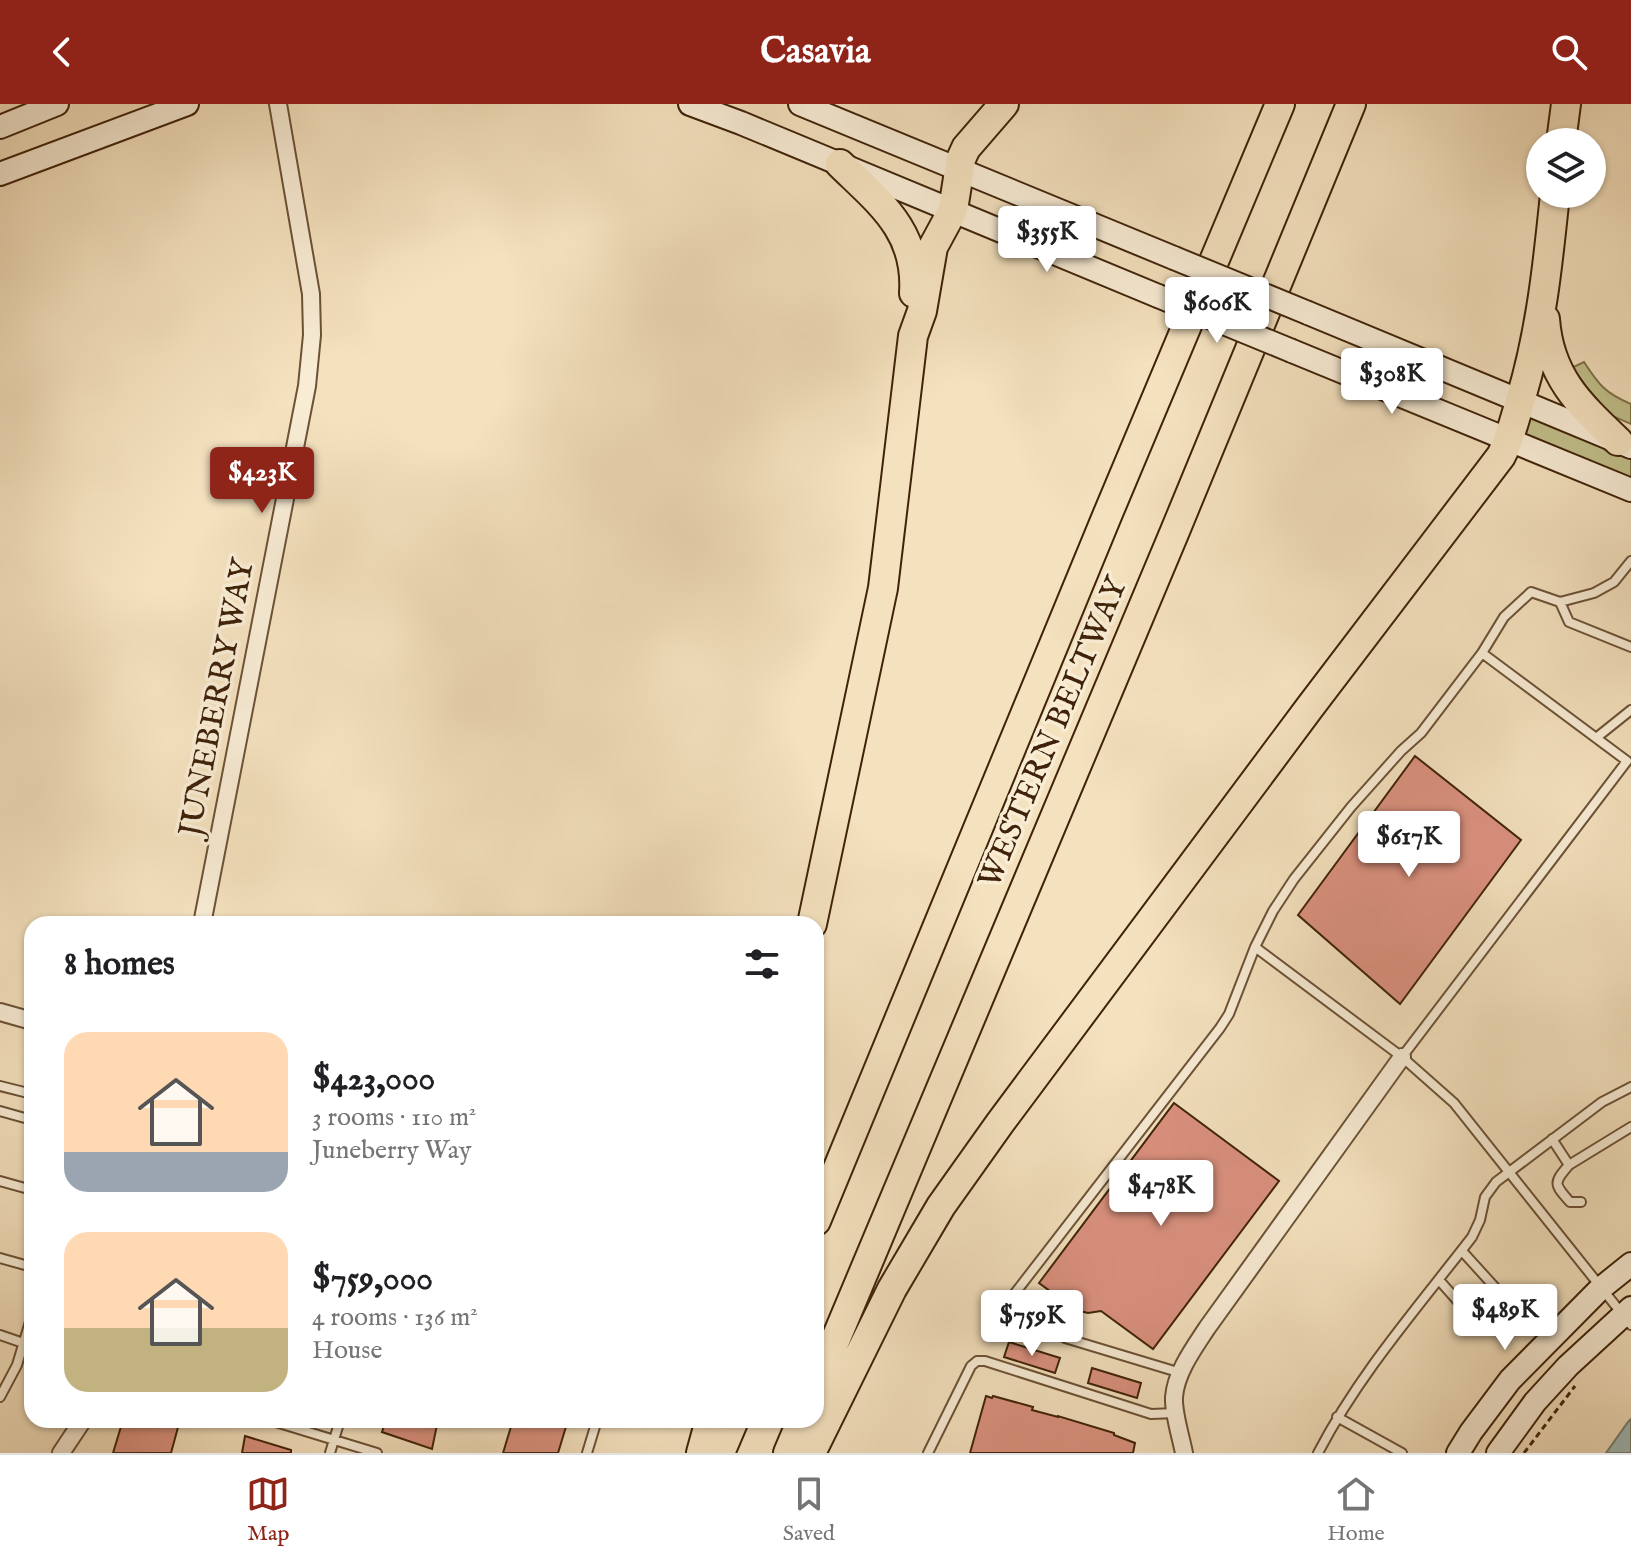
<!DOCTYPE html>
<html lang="en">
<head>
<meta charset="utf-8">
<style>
	:root { --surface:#fff; --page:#f6f6f6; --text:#202124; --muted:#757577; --line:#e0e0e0; --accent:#8f2418 }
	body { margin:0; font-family:"IM FELL English",serif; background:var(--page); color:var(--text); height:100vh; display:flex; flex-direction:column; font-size:30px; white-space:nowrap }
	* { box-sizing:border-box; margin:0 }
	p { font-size:26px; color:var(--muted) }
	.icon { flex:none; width:44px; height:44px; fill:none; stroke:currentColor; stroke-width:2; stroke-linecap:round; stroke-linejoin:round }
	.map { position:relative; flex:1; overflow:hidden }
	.panel { position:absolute; left:24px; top:812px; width:800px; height:512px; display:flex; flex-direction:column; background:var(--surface); border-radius:24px; box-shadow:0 2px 6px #0004 }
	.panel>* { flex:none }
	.controls { position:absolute; left:1526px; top:24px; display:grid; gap:16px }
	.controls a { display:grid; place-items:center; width:80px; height:80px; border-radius:50%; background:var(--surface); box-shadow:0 2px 6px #0004; font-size:40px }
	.price { position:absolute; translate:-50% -68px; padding:0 18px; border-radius:8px; background:#fff; color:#222; font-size:26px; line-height:52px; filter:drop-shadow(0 2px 4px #0008) }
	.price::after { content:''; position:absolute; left:50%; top:48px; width:24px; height:18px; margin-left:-12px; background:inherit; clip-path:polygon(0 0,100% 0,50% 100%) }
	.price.active { background:var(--accent); color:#fff }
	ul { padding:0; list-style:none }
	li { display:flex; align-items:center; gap:24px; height:200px; padding:0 40px }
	li span { display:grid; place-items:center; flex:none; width:224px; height:160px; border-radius:24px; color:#555 }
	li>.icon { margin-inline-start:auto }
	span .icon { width:96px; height:96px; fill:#fffc; stroke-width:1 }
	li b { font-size:34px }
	h2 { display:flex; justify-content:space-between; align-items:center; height:96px; padding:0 40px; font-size:34px }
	header { display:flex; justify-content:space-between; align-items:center; height:104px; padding:0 40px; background:var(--accent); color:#fff; font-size:36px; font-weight:700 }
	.tab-bar { display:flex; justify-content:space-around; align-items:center; height:112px; border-top:2px solid var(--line); background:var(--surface); font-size:22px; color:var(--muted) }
	.tab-bar a { display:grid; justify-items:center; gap:4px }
	.tab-bar .active { color:var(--accent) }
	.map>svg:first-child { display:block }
	.green { fill:#c2c18c; stroke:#80724a; stroke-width:2 }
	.water { fill:#9ebcb9; stroke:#787e73; stroke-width:2 }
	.building { fill:#db917f; stroke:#3f2209; stroke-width:2 }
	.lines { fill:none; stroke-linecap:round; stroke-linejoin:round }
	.lane-casing { stroke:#6c5236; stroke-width:12 }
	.street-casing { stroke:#6c5236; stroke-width:20 }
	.secondary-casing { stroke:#3f2209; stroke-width:26 }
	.highway-casing { stroke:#3f2209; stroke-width:32 }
	.path { stroke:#3f2209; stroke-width:3; stroke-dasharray:6 4; stroke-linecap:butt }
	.lane { stroke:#f8ecd5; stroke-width:8 }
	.street { stroke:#f8ecd5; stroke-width:16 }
	.secondary { stroke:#f8ecd5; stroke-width:22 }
	.highway { stroke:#f4e1be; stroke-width:28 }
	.secondary-bridge-casing { stroke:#3f2209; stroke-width:26; stroke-linecap:butt }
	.secondary-bridge { stroke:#f8ecd5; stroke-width:22 }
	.labels { text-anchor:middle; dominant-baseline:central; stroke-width:7; stroke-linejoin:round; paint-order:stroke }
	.street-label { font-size:32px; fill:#3f2209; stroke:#f8ecd5 }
</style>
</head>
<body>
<header><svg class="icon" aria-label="back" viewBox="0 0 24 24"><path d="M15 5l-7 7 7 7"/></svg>Casavia<svg class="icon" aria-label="search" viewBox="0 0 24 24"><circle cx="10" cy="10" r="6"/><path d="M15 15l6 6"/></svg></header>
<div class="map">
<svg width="1631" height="1349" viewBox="0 0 1631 1349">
	<rect width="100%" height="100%" fill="#f4e1be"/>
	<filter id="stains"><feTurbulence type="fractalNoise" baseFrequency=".0025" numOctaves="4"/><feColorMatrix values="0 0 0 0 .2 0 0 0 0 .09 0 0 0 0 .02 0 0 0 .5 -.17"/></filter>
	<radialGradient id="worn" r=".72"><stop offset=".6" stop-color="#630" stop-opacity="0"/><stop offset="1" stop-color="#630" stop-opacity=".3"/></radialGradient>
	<path class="green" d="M 1584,258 C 1599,281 1605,289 1631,300 L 1631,320 L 1608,310 L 1567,266 Z
		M 1529,313 L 1533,313 L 1631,353 L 1631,375 L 1526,331 L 1523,329 Z"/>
	<path class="water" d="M 1631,1315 L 1631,1349 L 1606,1349 L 1628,1318 Z"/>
	<path class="building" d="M 1415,652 L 1521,736 L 1400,900 L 1298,811 Z
		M 1174,999 L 1279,1077 L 1153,1245 L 1101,1207 L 1088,1209 L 1076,1206 L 1039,1179 Z
		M 1009,1238 L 1060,1254 L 1055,1269 L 1004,1253 Z
		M 1092,1264 L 1141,1279 L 1137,1294 L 1088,1279 Z
		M 986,1292 L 992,1294 L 993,1292 L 1033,1303 L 1032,1306 L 1058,1313 L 1058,1312 L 1114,1329 L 1114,1331 L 1135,1339 L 1133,1349 L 970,1349 Z
		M 123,1316 L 180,1316 L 171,1349 L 113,1349 Z
		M 386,1316 L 438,1316 L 432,1345 L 382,1328 Z
		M 513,1316 L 568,1316 L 558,1349 L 503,1349 Z
		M 245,1332 L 291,1346 L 291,1349 L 242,1349 Z"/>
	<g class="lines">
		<defs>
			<path id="lane" d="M 1560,498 L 1569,518 L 1631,543
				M 1482,549 L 1504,513 L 1531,488 L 1560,498 L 1594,489 L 1614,478 L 1631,457
				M 1596,634 L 1631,606
				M 1255,843 L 1402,953 L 1454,999 L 1631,1221
				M 0,982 L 32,990
				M 0,1007 L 32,1016
				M 1552,1035 L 1569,1061 L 1631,1023
				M 1569,1061 C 1553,1079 1554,1080 1570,1098 L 1581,1098
				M 0,1077 L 32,1086
				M 0,1154 L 32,1163
				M 1439,1176 L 1478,1220 L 1492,1226 L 1505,1220 L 1512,1210 L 1511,1201 L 1462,1147
				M 0,1231 L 32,1242
				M 1181,1269 L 1065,1234 L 1012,1193 L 1220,924 L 1229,910 L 1255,843 L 1273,807 L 1294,775 L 1351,703 L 1401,647 L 1421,629 L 1482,549 L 1627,657 L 1402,953
				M 0,1293 L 17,1261 L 32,1211
				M 1337,1313 L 1402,1349
				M 269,1316 L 377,1349
				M 330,1349 L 340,1316
				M 587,1349 L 597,1316
				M 928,1349 L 971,1262 L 977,1257 L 985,1257 L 1151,1310 L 1176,1309
				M 1318,1349 C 1359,1270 1418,1203 1472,1133 L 1480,1116 L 1485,1093 L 1496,1078 L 1602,998 L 1631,983"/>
			<path id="street" d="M 202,820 L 307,282 L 312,231 L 311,190 L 278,0
				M 0,908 L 32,917
				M 61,1349 L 83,1316
				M 1184,1349 C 1181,1333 1173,1309 1174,1293 C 1176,1268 1194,1244 1207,1224 L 1402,953"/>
			<path id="secondary" d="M 690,0 L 741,19 L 1158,192
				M 800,0 L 1174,154
				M 0,23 L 57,0
				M 0,70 L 187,0
				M 1308,209 L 1631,343
				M 1292,247 L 1631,386
				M 1458,1349 L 1471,1328 L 1510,1276 L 1600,1185 L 1631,1160
				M 1498,1349 L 1535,1298 L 1568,1262 L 1631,1204"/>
			<path id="highway" d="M 1561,38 L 1566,0
				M 840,60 C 880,99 918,127 914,189
				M 1545,215 C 1549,272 1579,300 1618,337
				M 812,820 L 883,484 L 913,232 L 922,207 L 933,143 L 953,106 L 961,55 L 966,44 L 1004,0
				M 816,1117 L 1109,407 L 1280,0
				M 816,1282 L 1175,427 L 1351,0
				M 701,1349 L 710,1316
				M 720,1349 L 734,1316
				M 788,1349 L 802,1316
				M 811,1349 L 892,1185 L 941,1102 L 1000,1019 L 1310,603 L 1501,352 C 1511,333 1515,314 1521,294 C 1541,227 1548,159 1555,90"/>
		</defs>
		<use href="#lane" class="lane-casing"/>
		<use href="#street" class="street-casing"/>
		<use href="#secondary" class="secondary-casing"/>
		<use href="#highway" class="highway-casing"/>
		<path class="path" d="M 1524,1349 L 1575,1282"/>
		<use href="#lane" class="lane"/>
		<use href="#street" class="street"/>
		<use href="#secondary" class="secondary"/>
		<use href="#highway" class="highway"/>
		<defs>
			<path id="secondary-bridge" d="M 1174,154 L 1308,209
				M 1158,192 L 1292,247"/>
		</defs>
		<use href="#secondary-bridge" class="secondary-bridge-casing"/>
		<use href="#secondary-bridge" class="secondary-bridge"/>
	</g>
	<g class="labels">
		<g class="street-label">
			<text transform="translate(218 594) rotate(-79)">JUNEBERRY WAY</text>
			<text transform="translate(1054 629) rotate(-67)">WESTERN BELTWAY</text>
		</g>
	</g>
	<rect width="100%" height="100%" filter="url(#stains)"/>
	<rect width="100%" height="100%" fill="url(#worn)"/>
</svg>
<div class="controls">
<a><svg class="icon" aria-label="layers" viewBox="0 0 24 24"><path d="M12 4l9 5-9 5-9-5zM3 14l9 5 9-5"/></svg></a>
</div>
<b class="price" style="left:1047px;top:170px">$355K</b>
<b class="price" style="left:1217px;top:241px">$606K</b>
<b class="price" style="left:1392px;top:312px">$308K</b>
<b class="price active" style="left:262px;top:411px">$423K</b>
<b class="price" style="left:1409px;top:775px">$617K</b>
<b class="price" style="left:1161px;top:1124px">$478K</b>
<b class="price" style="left:1505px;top:1248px">$489K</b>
<b class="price" style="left:1032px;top:1254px">$759K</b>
<section class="panel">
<h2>8 homes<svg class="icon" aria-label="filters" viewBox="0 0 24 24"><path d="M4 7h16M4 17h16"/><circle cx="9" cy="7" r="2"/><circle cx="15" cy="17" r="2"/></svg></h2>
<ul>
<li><span style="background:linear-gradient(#ffd9b3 75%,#9aa5b1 0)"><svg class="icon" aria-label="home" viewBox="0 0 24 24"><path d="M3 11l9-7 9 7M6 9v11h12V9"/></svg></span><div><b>$423,000</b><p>3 rooms · 110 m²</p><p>Juneberry Way</p></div></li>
<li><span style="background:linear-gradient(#ffd9b3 60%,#c2b280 0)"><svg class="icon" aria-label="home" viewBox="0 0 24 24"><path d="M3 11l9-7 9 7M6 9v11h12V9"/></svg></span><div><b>$759,000</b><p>4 rooms · 136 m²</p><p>House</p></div></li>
</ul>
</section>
</div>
<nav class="tab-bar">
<a class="active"><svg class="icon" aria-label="map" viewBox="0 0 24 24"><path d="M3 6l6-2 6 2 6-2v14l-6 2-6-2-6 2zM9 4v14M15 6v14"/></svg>Map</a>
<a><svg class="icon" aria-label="saved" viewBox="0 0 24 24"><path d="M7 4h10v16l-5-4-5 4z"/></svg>Saved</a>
<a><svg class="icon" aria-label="home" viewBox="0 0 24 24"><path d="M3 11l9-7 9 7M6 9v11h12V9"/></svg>Home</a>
</nav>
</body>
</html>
